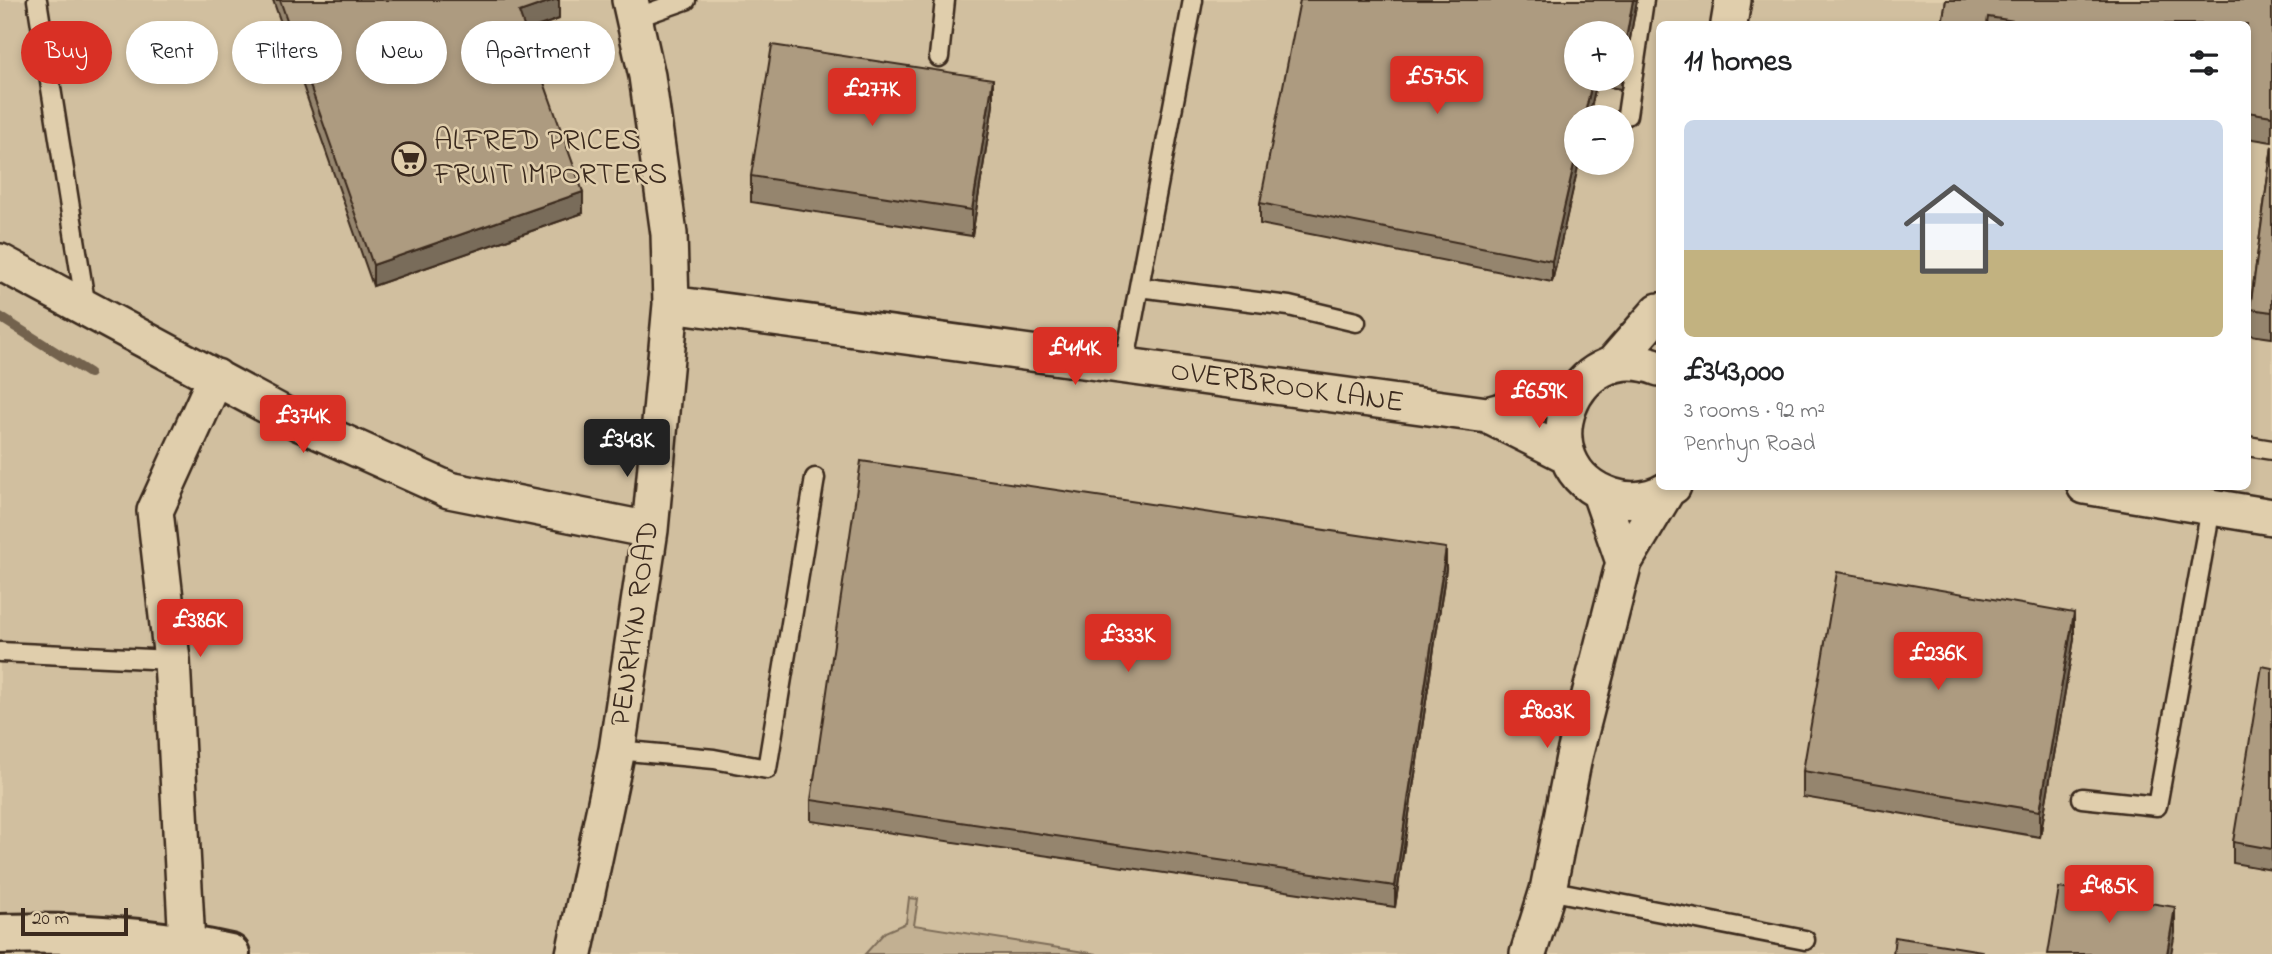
<!DOCTYPE html>
<html lang="en">
<head>
<meta charset="utf-8">
<style>
	:root { --surface:#fff; --page:#f2f2f2; --text:#202124; --muted:#757577; --accent:#d93025 }
	body { margin:0; font-family:"Indie Flower",sans-serif; background:var(--page); color:var(--text); height:100vh; display:flex; flex-direction:column; font-size:26px; white-space:nowrap }
	* { box-sizing:border-box; margin:0 }
	p { font-size:23px; color:var(--muted) }
	.icon { flex:none; width:38px; height:38px; fill:none; stroke:currentColor; stroke-width:2; stroke-linecap:round; stroke-linejoin:round }
	.map { position:relative; flex:1; overflow:hidden }
	.details { position:absolute; left:1656px; top:21px; width:595px; height:469px; display:flex; flex-direction:column; background:var(--surface); border-radius:10px; box-shadow:0 4px 10px #0003 }
	.details>* { flex:none }
	.top-card { position:absolute; left:21px; top:21px; width:665px; height:63px; display:flex; gap:14px }
	.fabs { position:absolute; left:1564px; top:21px; display:grid; gap:14px }
	.fabs a { display:grid; place-items:center; width:70px; height:70px; border-radius:50%; background:var(--surface); box-shadow:0 4px 10px #0003; font-size:35px }
	.scale { position:absolute; left:21px; bottom:18px; width:107px; box-sizing:border-box; padding-left:7px; border:4px solid #3b2a1e; border-top:0; font-size:19px; line-height:24px; white-space:nowrap; color:#3b2a1e; -webkit-text-stroke:5px #e0ceac; paint-order:stroke }
	.price { position:absolute; translate:-50% -60px; padding:0 16px; border-radius:7px; background:var(--accent); color:#fff; font-size:23px; line-height:46px; filter:drop-shadow(0 2px 4px #0008) }
	.price::after { content:''; position:absolute; left:50%; top:42px; width:21px; height:16px; margin-left:-10px; background:inherit; clip-path:polygon(0 0,100% 0,50% 100%) }
	.price.current { background:#222; color:#fff }
	ul { padding:0; list-style:none }
	li { display:grid; align-content:center; gap:14px; height:371px; padding:0 28px }
	li span { display:grid; place-items:center; height:217px; border-radius:10px; color:#555 }
	li>.icon { margin-inline-start:auto }
	span .icon { width:126px; height:126px; fill:#fffc; stroke-width:1 }
	li b { font-size:30px }
	h2 { display:flex; justify-content:space-between; align-items:center; height:84px; padding:0 28px; font-size:30px }
	.chip { padding:0 24px; border-radius:32px; background:var(--surface); box-shadow:0 4px 10px #0003; font-size:24px; line-height:63px }
	.chip.current { background:var(--accent); color:#fff }
	.map>svg:first-child { display:block }
	.built { fill:#d1bf9f; fill-rule:evenodd }
	.green { fill:#c2b092; stroke:#7e6d58; stroke-width:2 }
	.lines { fill:none; stroke-linecap:round; stroke-linejoin:round }
	.stream { stroke:#73624e; stroke-width:10 }
	.service-casing { stroke:#3b2a1e; stroke-width:23 }
	.minor-casing { stroke:#3b2a1e; stroke-width:40 }
	.secondary-casing { stroke:#3b2a1e; stroke-width:44 }
	.service { stroke:#e0ceac; stroke-width:18 }
	.minor { stroke:#e0ceac; stroke-width:35 }
	.secondary { stroke:#e0ceac; stroke-width:38 }
	.wall { fill:#95856e; stroke:#3b2a1e; stroke-width:2; fill-rule:evenodd }
	.shaded-wall { fill:#796c5a; stroke:#3b2a1e; stroke-width:2 }
	.building { fill:#ad9b80; stroke:#3b2a1e; stroke-width:2 }
	.labels { text-anchor:middle; dominant-baseline:central; stroke-width:5; stroke-linejoin:round; paint-order:stroke }
	.poi-label { font-size:30px; fill:#3b2a1e; stroke:#e0ceac; text-anchor:start }
	.street-label { font-size:30px; fill:#3b2a1e; stroke:#e0ceac }
</style>
</head>
<body>
<div class="map">
<svg width="2272" height="954" viewBox="0 0 2272 954">
	<rect width="100%" height="100%" fill="#e0ceac"/>
	<filter id="ink" filterUnits="userSpaceOnUse"><feTurbulence type="fractalNoise" baseFrequency=".0143" numOctaves="2"/><feDisplacementMap in="SourceGraphic" scale="14" xChannelSelector="R" yChannelSelector="G"/><feConvolveMatrix kernelMatrix="1 2 1 2 8 2 1 2 1" color-interpolation-filters="sRGB"/></filter>
	<g filter="url(#ink)">
		<path class="built" d="M 0,0 L 2272,0 L 2272,954 L 0,954 ZM 1659,24 L 2247,24 L 2247,486 L 1659,486 ZM 1577,33 L 1622,33 L 1622,79 L 1577,79 ZM 1577,117 L 1622,117 L 1622,163 L 1577,163 Z"/>
		<path class="green" d="M 909,898 L 918,899 L 914,925 L 1097,954 L 865,954 L 885,932 L 906,923 Z"/>
		<g class="lines">
			<path class="stream" d="M 0,317 L 89,373"/>
			<defs>
				<path id="service" d="M 37,0 L 86,308
					M 635,18 L 686,0
					M 939,57 L 945,0
					M 1627,115 L 1644,0
					M 1139,287 L 1289,306 L 1356,322
					M 1124,366 L 1193,0
					M 2247,446 L 2272,450
					M 0,652 L 172,660
					M 617,750 L 714,759 L 767,769 L 815,478
					M 2082,798 L 2157,806 L 2211,508
					M 1548,890 L 1805,940"/>
				<path id="minor" d="M 1729,24 L 1733,0
					M 0,262 L 298,422 L 449,490 L 650,530
					M 671,304 L 1487,415 L 1567,455
					M 1612,365 L 1659,311
					M 1659,368 C 1571,333 1522,466 1611,496 C 1632,503 1655,500 1673,486
					M 1487,415 L 1576,391
					M 2085,486 L 2272,517
					M 1600,493 L 1624,562
					M 187,944 L 172,660 L 155,511 L 216,377
					M 574,954 L 617,750 L 650,530 L 671,304 L 669,234 L 647,76 L 630,0
					M 1528,954 L 1548,890 L 1574,757 L 1624,562 L 1666,492"/>
				<path id="secondary" d="M 0,934 C 78,932 154,937 230,954"/>
			</defs>
			<use href="#service" class="service-casing"/>
			<use href="#minor" class="minor-casing"/>
			<use href="#secondary" class="secondary-casing"/>
			<use href="#service" class="service"/>
			<use href="#minor" class="minor"/>
			<use href="#secondary" class="secondary"/>
		</g>
		<path class="wall" d="M 273,0 L 559,0 L 559,19 L 526,31 L 583,213 L 373,286 Z
			M 1637,0 L 1621,89 L 1596,85 L 1552,282 L 1260,224 L 1260,203 ZM 1622,33 L 1622,79 L 1577,79 Z
			M 1946,0 L 2272,0 L 2272,142 L 2247,138 L 2247,24 L 1942,24 Z
			M 993,105 L 972,236 L 751,202 L 751,176 Z
			M 2272,146 L 2272,338 L 2250,335 L 2250,309 Z
			M 1446,569 L 1395,907 L 811,821 L 811,800 Z
			M 2074,639 L 2040,837 L 1803,797 L 1803,771 Z
			M 2272,668 L 2272,870 L 2233,863 L 2233,842 Z"/>
		<path class="shaded-wall" d="M 554,0 L 559,0 L 559,19 L 519,33 L 519,12 Z
			M 1633,0 L 1637,0 L 1621,89 L 1622,61 Z
			M 993,79 L 993,105 L 972,236 L 972,210 Z
			M 1593,79 L 1596,79 L 1596,85 L 1589,117 L 1584,117 Z
			M 1577,151 L 1577,163 L 1579,163 L 1552,282 L 1552,261 Z
			M 583,192 L 583,213 L 373,286 L 373,265 Z
			M 1446,548 L 1446,569 L 1395,907 L 1395,886 Z
			M 2074,613 L 2074,639 L 2040,837 L 2040,811 Z
			M 2175,907 L 2175,933 L 2171,954 L 2167,954 Z"/>
		<path class="building" d="M 280,0 L 554,0 L 519,12 L 583,192 L 373,265 Z
			M 1300,0 L 1633,0 L 1622,61 L 1622,33 L 1577,33 L 1577,79 L 1593,79 L 1584,117 L 1577,117 L 1577,151 L 1552,261 L 1260,203 Z
			M 1946,0 L 2272,0 L 2272,116 L 2247,112 L 2247,24 L 2034,24 L 1988,17 L 1987,24 L 1942,24 Z
			M 772,45 L 993,79 L 972,210 L 751,176 Z
			M 2272,146 L 2272,312 L 2250,309 Z
			M 861,461 L 1446,548 L 1395,886 L 811,800 Z
			M 1837,572 L 2074,613 L 2040,811 L 1803,771 Z
			M 2262,666 L 2272,668 L 2272,849 L 2233,842 Z
			M 2059,888 L 2175,907 L 2167,954 L 2048,954 Z
			M 1895,937 L 1982,951 L 1981,954 L 1893,954 Z"/>
	</g>
	<defs>
		<symbol id="supermarket-ring" viewBox="-11 -11 22 22"><circle r="9.5" fill="#e0ceac" stroke="#3b2a1e" stroke-width="1.5"/><path d="M-6-5.5h2.5l.6 2H6L4.5 2H-2.5L-4.4-4H-6ZM-1.5 3.2a1.3 1.3 0 1 0 .1 0ZM3 3.2a1.3 1.3 0 1 0 .1 0Z" fill="#3b2a1e"/></symbol>
	</defs>
	<g fill-rule="evenodd">
		<use href="#supermarket-ring" x="390" y="140" width="38" height="38"/>
	</g>
	<g class="labels">
		<g class="poi-label">
			<text x="434" y="142">ALFRED PRICES<tspan x="434" dy="34">FRUIT IMPORTERS</tspan></text>
		</g>
		<g class="street-label">
			<text transform="translate(1287 388) rotate(8)">OVERBROOK LANE</text>
			<text transform="translate(636 624) rotate(-82)">PENRHYN ROAD</text>
		</g>
	</g>
</svg>
<div class="fabs">
<a>+</a>
<a>−</a>
</div>
<div class="scale">20 m</div>
<b class="price" style="left:1437px;top:116px">£575K</b>
<b class="price" style="left:872px;top:128px">£277K</b>
<b class="price" style="left:1075px;top:387px">£414K</b>
<b class="price" style="left:1539px;top:430px">£659K</b>
<b class="price" style="left:303px;top:455px">£374K</b>
<b class="price current" style="left:627px;top:479px">£343K</b>
<b class="price" style="left:200px;top:659px">£386K</b>
<b class="price" style="left:1128px;top:674px">£333K</b>
<b class="price" style="left:1938px;top:692px">£236K</b>
<b class="price" style="left:1547px;top:750px">£803K</b>
<b class="price" style="left:2109px;top:925px">£485K</b>
<div class="top-card">
<a class="chip current">Buy</a>
<a class="chip">Rent</a>
<a class="chip">Filters</a>
<a class="chip">New</a>
<a class="chip">Apartment</a>
</div>
<section class="details">
<h2>11 homes<svg class="icon" aria-label="filters" viewBox="0 0 24 24"><path d="M4 7h16M4 17h16"/><circle cx="9" cy="7" r="2"/><circle cx="15" cy="17" r="2"/></svg></h2>
<ul>
<li><span style="background:linear-gradient(#c9d6e8 60%,#c2b280 0)"><svg class="icon" aria-label="home" viewBox="0 0 24 24"><path d="M3 11l9-7 9 7M6 9v11h12V9"/></svg></span><div><b>£343,000</b><p>3 rooms · 92 m²</p><p>Penrhyn Road</p></div></li>
</ul>
</section>
</div>
</body>
</html>
